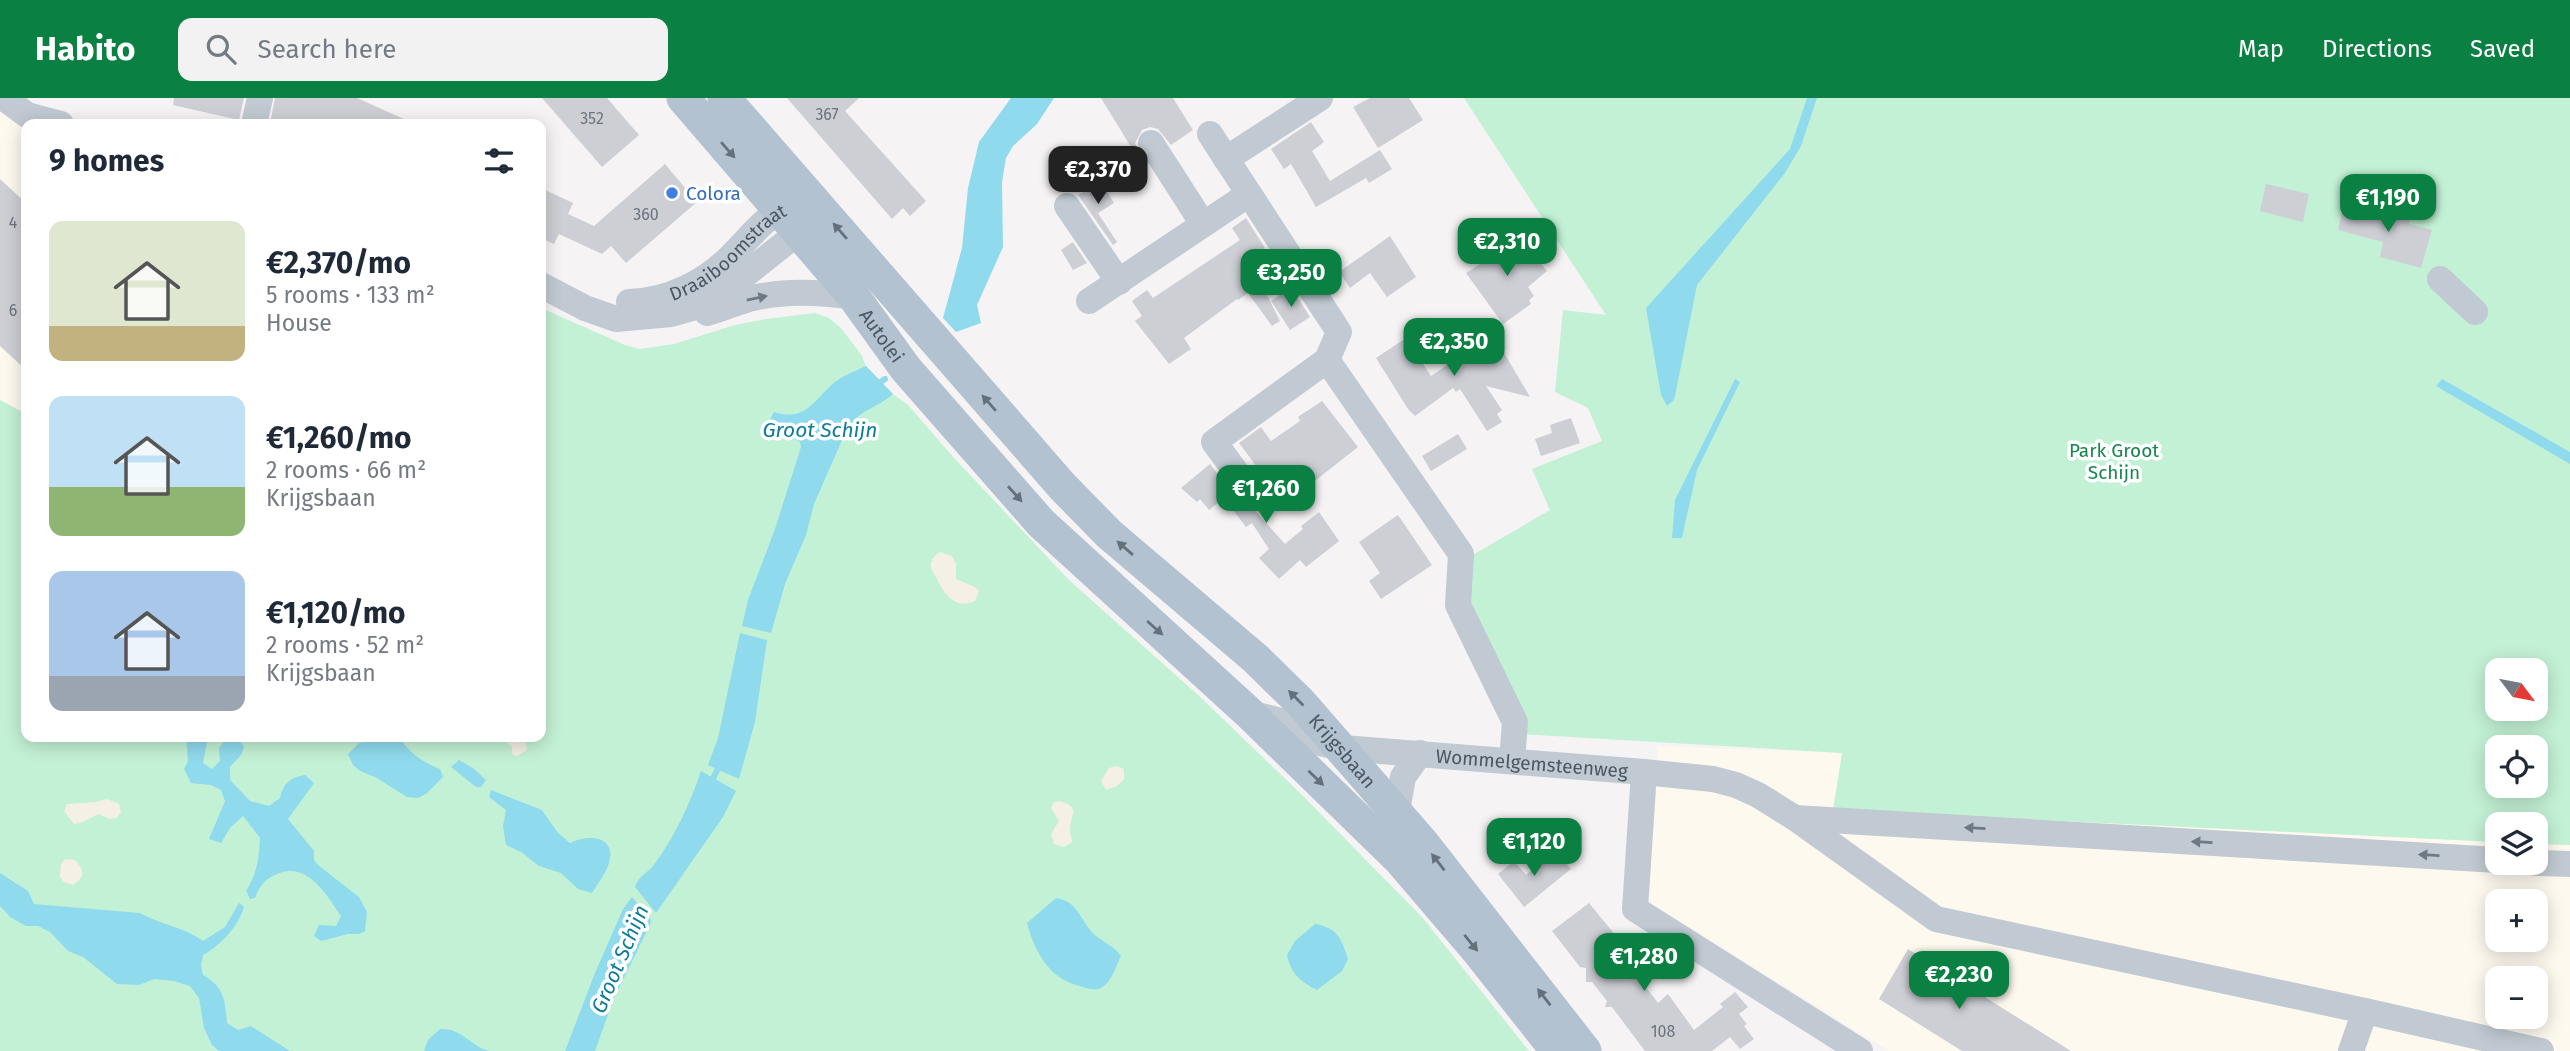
<!DOCTYPE html>
<html lang="en">
<head>
<meta charset="utf-8">
<style>
	:root { --surface:#fff; --page:#f2f2f3; --text:#1f2937; --muted:#747a83; --accent:#0b8043 }
	body { margin:0; font-family:"Fira Sans",sans-serif; background:var(--page); color:var(--text); height:100vh; display:flex; flex-direction:column; font-size:26px; white-space:nowrap }
	* { box-sizing:border-box; margin:0 }
	p { font-size:23px; color:var(--muted) }
	.icon { flex:none; width:38px; height:38px; fill:none; stroke:currentColor; stroke-width:2; stroke-linecap:round; stroke-linejoin:round }
	.map { position:relative; flex:1; overflow:hidden }
	.sheet { position:absolute; left:21px; top:21px; width:525px; height:623px; display:flex; flex-direction:column; background:var(--surface); border-radius:14px; box-shadow:0 4px 18px #0003 }
	.sheet>* { flex:none }
	.needle { width:46px; rotate:122deg }
	.buttons { position:absolute; left:2485px; top:560px; display:grid; gap:14px }
	.buttons a { display:grid; place-items:center; width:63px; height:63px; border-radius:14px; background:var(--surface); box-shadow:0 4px 18px #0003; font-size:35px }
	.price { position:absolute; translate:-50% -60px; padding:0 16px; border-radius:14px; background:var(--accent); color:#fff; font-size:23px; line-height:46px; filter:drop-shadow(0 2px 4px #0008) }
	.price::after { content:''; position:absolute; left:50%; top:42px; width:21px; height:16px; margin-left:-10px; background:inherit; clip-path:polygon(0 0,100% 0,50% 100%) }
	.price.on { background:#222; color:#fff }
	ul { padding:0; list-style:none }
	li { display:flex; align-items:center; gap:21px; height:175px; padding:0 28px }
	li span { display:grid; place-items:center; flex:none; width:196px; height:140px; border-radius:14px; color:#555 }
	li>.icon { margin-inline-start:auto }
	span .icon { width:84px; height:84px; fill:#fffc; stroke-width:1 }
	li b { font-size:30px }
	h2 { display:flex; justify-content:space-between; align-items:center; height:84px; padding:0 28px; font-size:30px }
	header { display:flex; align-items:center; gap:42px; box-sizing:border-box; height:98px; padding:0 35px; background:var(--accent); color:#fff }
	header strong { font-size:33px }
	nav { display:flex; gap:38px; margin-inline-start:auto; font-size:24px }
	.search { width:490px; height:63px; background:var(--page); display:flex; align-items:center; gap:18px; box-sizing:border-box; padding:0 24px; border-radius:14px; color:var(--muted); font-size:26px }
	.map>svg:first-child { display:block }
	.commercial { fill:#fdf9ef; fill-rule:evenodd }
	.green { fill:#c3f1d5; fill-rule:evenodd }
	.sand { fill:#f5f0e5 }
	.water { fill:#90daee }
	.lines { fill:none; stroke-linecap:round; stroke-linejoin:round }
	.stream { stroke:#90daee; stroke-width:6 }
	.building { fill:#cdcfd5 }
	.minor { stroke:#c1cad2; stroke-width:26 }
	.major { stroke:#b3c2d1; stroke-width:33 }
	.oneway { fill:#64717d }
	.oneway2 { fill:#6e7983 }
	.shop-dot { fill:#3f7fe0; stroke:#fff; stroke-width:2.5 }
	.labels { text-anchor:middle; dominant-baseline:central; stroke-width:7; stroke-linejoin:round; paint-order:stroke }
	.number-label { font-size:16px; fill:#6b747e }
	.shop-label { font-size:19px; fill:#366cbe; stroke:#fff; text-anchor:start }
	.street-label { font-size:19px; fill:#4a5661; stroke:#fff }
	.park-label { font-size:19px; fill:#17864f; stroke:#fff }
	.water-label { font-size:21px; font-style:italic; fill:#0c7c9b; stroke:#fff }
</style>
</head>
<body>
<header>
<strong>Habito</strong>
<div class="search"><svg class="icon" aria-label="search" viewBox="0 0 24 24"><circle cx="10" cy="10" r="6"/><path d="M15 15l6 6"/></svg>Search here</div>
<nav><a>Map</a><a>Directions</a><a>Saved</a></nav>
</header>
<div class="map">
<svg width="2570" height="953" viewBox="0 0 2570 953">
	<rect width="100%" height="100%" fill="#f5f3f3"/>
	<path class="commercial" d="M 0,14 L 26,28 L 26,316 L 0,302 Z
		M 1658,648 L 1842,655 L 1834,712 L 2497,744 L 2497,765 L 2536,765 L 2536,746 L 2570,747 L 2570,953 L 1889,953 L 1645,802 ZM 2497,803 L 2536,803 L 2536,842 L 2497,842 ZM 2497,880 L 2536,880 L 2536,919 L 2497,919 Z"/>
	<path class="green" d="M 1464,0 L 2570,0 L 2570,747 L 2536,746 L 2536,726 L 2497,726 L 2497,744 L 1833,712 L 1842,655 L 1520,636 L 1470,501 L 1469,459 L 1550,412 L 1532,371 L 1602,343 L 1588,310 L 1555,294 L 1563,212 L 1606,217 ZM 2497,572 L 2536,572 L 2536,611 L 2497,611 ZM 2497,649 L 2536,649 L 2536,688 L 2497,688 Z
		M 541,210 L 625,247 L 640,251 L 674,246 L 735,227 L 766,221 L 815,215 L 829,220 L 841,230 L 862,258 L 866,269 L 893,296 L 908,307 L 954,360 L 1069,482 L 1197,596 L 1299,694 L 1422,819 L 1529,953 L 0,953 L 0,302 L 26,316 L 26,639 L 541,639 Z"/>
	<path class="sand" d="M 939,454 L 952,458 L 956,466 L 956,481 L 975,489 L 979,493 L 975,503 C 957,511 946,499 939,485 C 937,480 932,474 931,469 C 930,462 935,458 939,454 Z
		M 504,639 L 525,639 L 527,652 L 517,658 L 512,656 L 512,649 L 503,641 Z
		M 1116,668 L 1124,671 L 1124,681 L 1117,688 L 1106,692 L 1101,683 L 1109,670 Z
		M 107,701 L 119,706 L 121,714 L 116,720 L 110,721 L 98,716 L 83,724 L 74,726 L 64,713 L 67,706 L 96,704 Z
		M 1060,703 C 1082,710 1070,716 1070,732 C 1070,736 1072,740 1072,744 L 1064,749 L 1054,746 L 1051,736 L 1059,723 L 1051,710 L 1054,704 Z
		M 65,761 L 75,762 C 85,772 85,779 73,787 L 64,784 L 60,779 L 61,766 Z"/>
	<path class="water" d="M 1011,0 L 1054,0 L 1037,26 L 1013,48 L 1006,60 L 1002,84 L 1003,149 L 977,207 L 981,225 L 956,234 L 943,220 L 962,150 L 968,90 L 979,44 Z
		M 1807,0 L 1817,0 L 1801,48 L 1785,75 L 1697,187 L 1675,298 L 1673,303 L 1667,308 L 1661,297 L 1646,210 L 1790,51 Z
		M 866,268 L 893,296 C 876,311 860,311 847,331 L 814,406 L 806,437 L 785,486 L 771,535 L 742,528 L 748,502 L 775,431 L 801,349 L 800,344 L 791,339 L 764,333 L 774,314 C 807,324 813,302 835,284 C 844,277 855,273 866,268 Z
		M 1735,281 L 1740,284 L 1697,372 L 1682,440 L 1672,440 L 1675,402 Z
		M 2442,281 L 2570,354 L 2570,366 L 2436,288 Z
		M 740,535 L 767,542 L 755,624 L 739,681 L 708,667 L 718,640 Z
		M 186,639 L 208,639 L 203,665 L 212,671 L 220,663 L 219,650 L 227,639 L 237,639 L 244,649 L 241,657 L 230,669 L 230,682 L 250,703 L 269,708 L 280,700 C 284,685 289,680 305,677 L 314,685 L 288,721 L 314,753 L 314,762 L 318,767 L 359,799 L 367,814 L 365,833 L 359,836 L 348,836 L 321,843 L 314,838 L 319,827 L 336,828 L 341,818 C 326,796 307,763 277,776 C 265,781 260,787 255,800 L 250,801 L 246,793 C 257,776 259,760 260,740 L 243,718 L 230,730 L 221,745 L 209,741 L 225,703 L 221,692 L 211,687 L 191,685 L 184,671 L 188,663 Z
		M 377,639 L 400,640 C 410,656 423,664 440,671 L 443,679 L 426,696 L 418,700 L 407,699 L 375,679 L 360,673 L 353,667 L 348,656 L 359,645 L 370,643 Z
		M 459,662 L 473,670 L 486,682 L 481,689 L 476,689 L 451,669 Z
		M 701,673 L 736,693 L 723,719 L 656,815 L 635,789 C 638,779 646,776 653,768 C 674,740 690,706 701,673 Z
		M 491,692 L 542,712 L 558,735 L 570,745 C 585,737 614,736 610,761 C 608,773 598,785 592,795 L 578,791 L 561,775 L 539,768 L 521,754 L 506,747 L 503,728 L 506,712 L 489,699 Z
		M 0,775 L 28,793 L 34,806 L 140,815 C 161,827 182,828 203,843 L 225,829 L 239,805 L 244,809 C 238,829 221,847 203,857 L 201,867 L 203,877 C 224,889 225,901 227,925 L 238,932 L 251,928 L 290,953 L 219,953 L 212,947 L 204,930 L 199,900 L 190,888 L 174,883 L 154,881 L 139,887 L 117,886 L 83,859 L 68,853 L 50,834 L 38,828 L 26,828 L 10,819 L 0,808 Z
		M 632,799 L 651,822 L 650,827 L 614,900 L 595,953 L 565,953 L 595,875 L 623,811 Z
		M 1056,800 C 1077,803 1079,819 1091,833 C 1100,844 1113,846 1121,858 C 1116,868 1111,885 1101,890 C 1094,893 1086,890 1080,888 C 1049,881 1035,854 1027,825 Z
		M 1315,826 C 1338,830 1341,840 1348,861 L 1342,873 L 1317,892 C 1300,883 1291,876 1287,857 L 1295,843 Z
		M 440,931 C 463,930 469,948 490,953 L 424,953 L 428,942 Z"/>
	<g class="lines">
		<path class="stream" d="M 875,288 L 885,281
			M 710,687 L 720,666"/>
	</g>
	<path class="building" d="M 174,0 L 244,0 L 239,22 L 173,7 Z
		M 275,0 L 357,0 L 415,26 L 270,26 Z
		M 542,0 L 607,0 L 639,37 L 602,69 Z
		M 787,0 L 859,0 L 845,13 L 926,103 L 910,118 L 903,110 L 892,121 Z
		M 1101,0 L 1173,0 L 1193,32 L 1171,47 L 1158,31 L 1150,29 L 1142,32 L 1135,45 L 1145,65 L 1142,67 Z
		M 1370,0 L 1409,0 L 1423,22 L 1378,50 L 1353,9 Z
		M 1311,24 L 1324,44 L 1312,53 L 1330,83 L 1380,52 L 1392,71 L 1369,85 L 1366,80 L 1316,109 L 1291,66 L 1284,71 L 1271,51 Z
		M 665,66 L 697,104 L 626,165 L 611,148 L 602,156 L 559,136 L 554,146 L 541,140 L 541,90 L 573,105 L 568,116 L 594,128 Z
		M 0,81 L 26,105 L 26,272 L 0,248 Z
		M 1101,84 L 1114,105 L 1098,115 L 1117,144 L 1113,147 L 1078,97 Z
		M 2266,86 L 2309,96 L 2303,124 L 2260,113 Z
		M 2344,105 L 2411,121 L 2409,126 L 2432,132 L 2421,170 L 2380,159 L 2383,144 L 2338,132 Z
		M 1246,120 L 1265,150 L 1249,161 L 1280,223 L 1272,228 L 1248,195 L 1238,202 L 1237,201 L 1184,240 L 1191,251 L 1169,266 L 1135,223 L 1142,218 L 1132,203 L 1147,192 L 1153,200 L 1240,142 L 1232,130 Z
		M 1509,133 L 1527,155 L 1530,153 L 1547,173 L 1528,189 L 1534,198 L 1529,202 L 1531,206 L 1503,226 L 1466,175 L 1497,155 L 1491,147 Z
		M 1390,138 L 1416,179 L 1387,199 L 1370,175 L 1350,190 L 1339,174 Z
		M 1073,144 L 1087,165 L 1073,172 L 1061,152 Z
		M 1291,189 L 1310,219 L 1290,232 L 1271,203 Z
		M 1493,236 L 1530,299 L 1486,288 L 1502,312 L 1497,316 L 1502,324 L 1487,333 L 1460,291 L 1456,294 L 1453,290 L 1415,318 L 1408,311 L 1376,260 L 1406,240 L 1431,278 Z
		M 1322,303 L 1358,349 L 1307,389 L 1304,385 L 1281,401 L 1239,345 L 1261,329 L 1271,343 L 1300,323 L 1298,319 Z
		M 1571,320 L 1580,345 L 1541,358 L 1535,341 L 1552,335 L 1550,327 Z
		M 1458,336 L 1467,351 L 1431,373 L 1422,358 Z
		M 1210,366 L 1229,391 L 1242,398 L 1285,446 L 1303,431 L 1301,428 L 1319,414 L 1339,443 L 1306,469 L 1300,462 L 1279,481 L 1259,460 L 1269,451 L 1252,425 L 1246,429 L 1224,400 L 1209,412 L 1200,401 L 1197,404 L 1181,390 Z
		M 1398,417 L 1432,467 L 1381,501 L 1369,483 L 1380,475 L 1359,444 Z
		M 1556,753 L 1571,771 L 1524,809 L 1498,776 L 1514,763 L 1526,777 Z
		M 1589,805 L 1621,844 L 1618,846 L 1628,859 L 1625,861 L 1658,905 L 1668,896 L 1694,932 L 1723,909 L 1720,906 L 1735,894 L 1748,909 L 1739,916 L 1747,926 L 1744,928 L 1754,941 L 1740,951 L 1730,939 L 1712,953 L 1645,953 L 1612,909 L 1605,909 L 1607,903 L 1592,884 L 1586,884 L 1586,870 L 1580,869 L 1552,833 Z
		M 1908,851 L 2071,953 L 1962,953 L 1879,901 Z"/>
	<g class="lines">
		<g class="minor">
			<path d="M 4,0 L 27,17 L 61,26"/>
			<path d="M 254,26 L 260,0"/>
			<path d="M 1210,36 L 1339,234 L 1327,262 L 1461,456 L 1458,507 L 1515,624 L 1512,663"/>
			<path d="M 1151,45 L 1203,126"/>
			<path d="M 1226,61 L 1320,0"/>
			<path d="M 1067,108 L 1119,184"/>
			<path d="M 2440,181 L 2475,214"/>
			<path d="M 541,187 L 585,210 L 616,221 L 671,216 L 692,210 L 726,192 L 799,134 L 806,117"/>
			<path d="M 1089,203 L 1249,96"/>
			<path id="s1" d="M 629,204 C 668,203 707,184 734,155 C 754,135 768,114 796,107"/>
			<path d="M 707,215 C 721,211 735,205 749,201 C 784,192 819,194 854,199"/>
			<path d="M 1242,382 L 1214,344 L 1327,262"/>
			<path id="s2" d="M 1249,615 L 1289,625 L 1305,640 L 1315,644 L 1343,650 L 1644,674 L 1713,681 L 1736,687 L 1758,697 L 1795,720 L 1936,821 L 2365,913 L 2351,953"/>
			<path d="M 1644,674 L 1635,811 L 1860,953"/>
			<path d="M 1397,713 L 1403,679 L 1420,655"/>
			<path d="M 1795,720 L 2497,762"/>
			<path d="M 2536,765 L 2570,766"/>
			<path d="M 2365,913 L 2541,953"/>
		</g>
		<g class="major">
			<path id="s3" d="M 683,0 L 854,199 L 906,271 L 1041,425 L 1249,615 L 1400,762 L 1477,852 L 1557,953"/>
			<path id="s4" d="M 724,0 L 1062,388 L 1109,436 L 1255,560 L 1301,605 L 1422,744 L 1585,953"/>
		</g>
	</g>
	<defs><path id="oneway-solid" d="M-6-.8H1V-3.2L6.5 0L1 3.2V.8H-6Z" transform="scale(1.75)"/></defs>
	<g class="oneway">
		<use href="#oneway-solid" transform="translate(728 52) rotate(49)"/>
		<use href="#oneway-solid" transform="translate(840 133) rotate(-131)"/>
		<use href="#oneway-solid" transform="translate(989 305) rotate(-131)"/>
		<use href="#oneway-solid" transform="translate(1015 396) rotate(48)"/>
		<use href="#oneway-solid" transform="translate(1125 450) rotate(-139)"/>
		<use href="#oneway-solid" transform="translate(1155 530) rotate(42)"/>
		<use href="#oneway-solid" transform="translate(1296 600) rotate(-135)"/>
		<use href="#oneway-solid" transform="translate(1316 680) rotate(44)"/>
		<use href="#oneway-solid" transform="translate(1438 764) rotate(-128)"/>
		<use href="#oneway-solid" transform="translate(1471 845) rotate(51)"/>
		<use href="#oneway-solid" transform="translate(1544 899) rotate(-128)"/>
	</g>
	<g class="oneway2">
		<use href="#oneway-solid" transform="translate(757 200) rotate(-12)"/>
		<use href="#oneway-solid" transform="translate(1975 730) rotate(-177)"/>
		<use href="#oneway-solid" transform="translate(2202 744) rotate(-177)"/>
		<use href="#oneway-solid" transform="translate(2429 757) rotate(-177)"/>
	</g>
	<circle class="shop-dot" cx="672" cy="95" r="7"/>
	<g class="labels">
		<g class="number-label">
			<text x="827" y="16">367</text>
			<text x="592" y="20">352</text>
			<text x="646" y="116">360</text>
			<text x="13" y="124">4</text>
			<text x="13" y="212">6</text>
			<text x="1663" y="933">108</text>
		</g>
		<g class="shop-label">
			<text x="686" y="95">Colora</text>
		</g>
		<g class="street-label">
			<text stroke="none"><textPath href="#s1" startOffset="114">Draaiboomstraat</textPath></text>
			<text stroke="none"><textPath href="#s3" startOffset="310">Autolei</textPath></text>
			<text stroke="none"><textPath href="#s4" startOffset="901">Krijgsbaan</textPath></text>
			<text stroke="none"><textPath href="#s2" startOffset="292">Wommelgemsteenweg</textPath></text>
		</g>
		<g class="park-label">
			<text x="2114" y="352">Park Groot<tspan x="2114" dy="22">Schijn</tspan></text>
		</g>
		<g class="water-label">
			<text x="820" y="332">Groot Schijn</text>
			<text transform="translate(620 861) rotate(-67)">Groot Schijn</text>
		</g>
	</g>
</svg>
<div class="buttons">
<a><svg class="needle" viewBox="-14 -14 28 28"><path d="M0-13l5 13h-10z" fill="#e53935"/><path d="M0 13l5-13h-10z" fill="#747a83"/></svg></a>
<a><svg class="icon" aria-label="locate" viewBox="0 0 24 24"><circle cx="12" cy="12" r="6"/><path d="M12 2v4M12 18v4M2 12h4M18 12h4"/></svg></a>
<a><svg class="icon" aria-label="layers" viewBox="0 0 24 24"><path d="M12 4l9 5-9 5-9-5zM3 14l9 5 9-5"/></svg></a>
<a>+</a>
<a>−</a>
</div>
<b class="price on" style="left:1098px;top:108px">€2,370</b>
<b class="price" style="left:2388px;top:136px">€1,190</b>
<b class="price" style="left:1507px;top:180px">€2,310</b>
<b class="price" style="left:1291px;top:211px">€3,250</b>
<b class="price" style="left:1454px;top:280px">€2,350</b>
<b class="price" style="left:1266px;top:427px">€1,260</b>
<b class="price" style="left:1534px;top:780px">€1,120</b>
<b class="price" style="left:1644px;top:895px">€1,280</b>
<b class="price" style="left:1959px;top:913px">€2,230</b>
<section class="sheet">
<h2>9 homes<svg class="icon" aria-label="filters" viewBox="0 0 24 24"><path d="M4 7h16M4 17h16"/><circle cx="9" cy="7" r="2"/><circle cx="15" cy="17" r="2"/></svg></h2>
<ul>
<li><span style="background:linear-gradient(#dfe7d0 75%,#c2b280 0)"><svg class="icon" aria-label="home" viewBox="0 0 24 24"><path d="M3 11l9-7 9 7M6 9v11h12V9"/></svg></span><div><b>€2,370/mo</b><p>5 rooms · 133 m²</p><p>House</p></div></li>
<li><span style="background:linear-gradient(#bfe0f5 65%,#8fb573 0)"><svg class="icon" aria-label="home" viewBox="0 0 24 24"><path d="M3 11l9-7 9 7M6 9v11h12V9"/></svg></span><div><b>€1,260/mo</b><p>2 rooms · 66 m²</p><p>Krijgsbaan</p></div></li>
<li><span style="background:linear-gradient(#a9c7e8 75%,#9aa5b1 0)"><svg class="icon" aria-label="home" viewBox="0 0 24 24"><path d="M3 11l9-7 9 7M6 9v11h12V9"/></svg></span><div><b>€1,120/mo</b><p>2 rooms · 52 m²</p><p>Krijgsbaan</p></div></li>
</ul>
</section>
</div>
</body>
</html>
